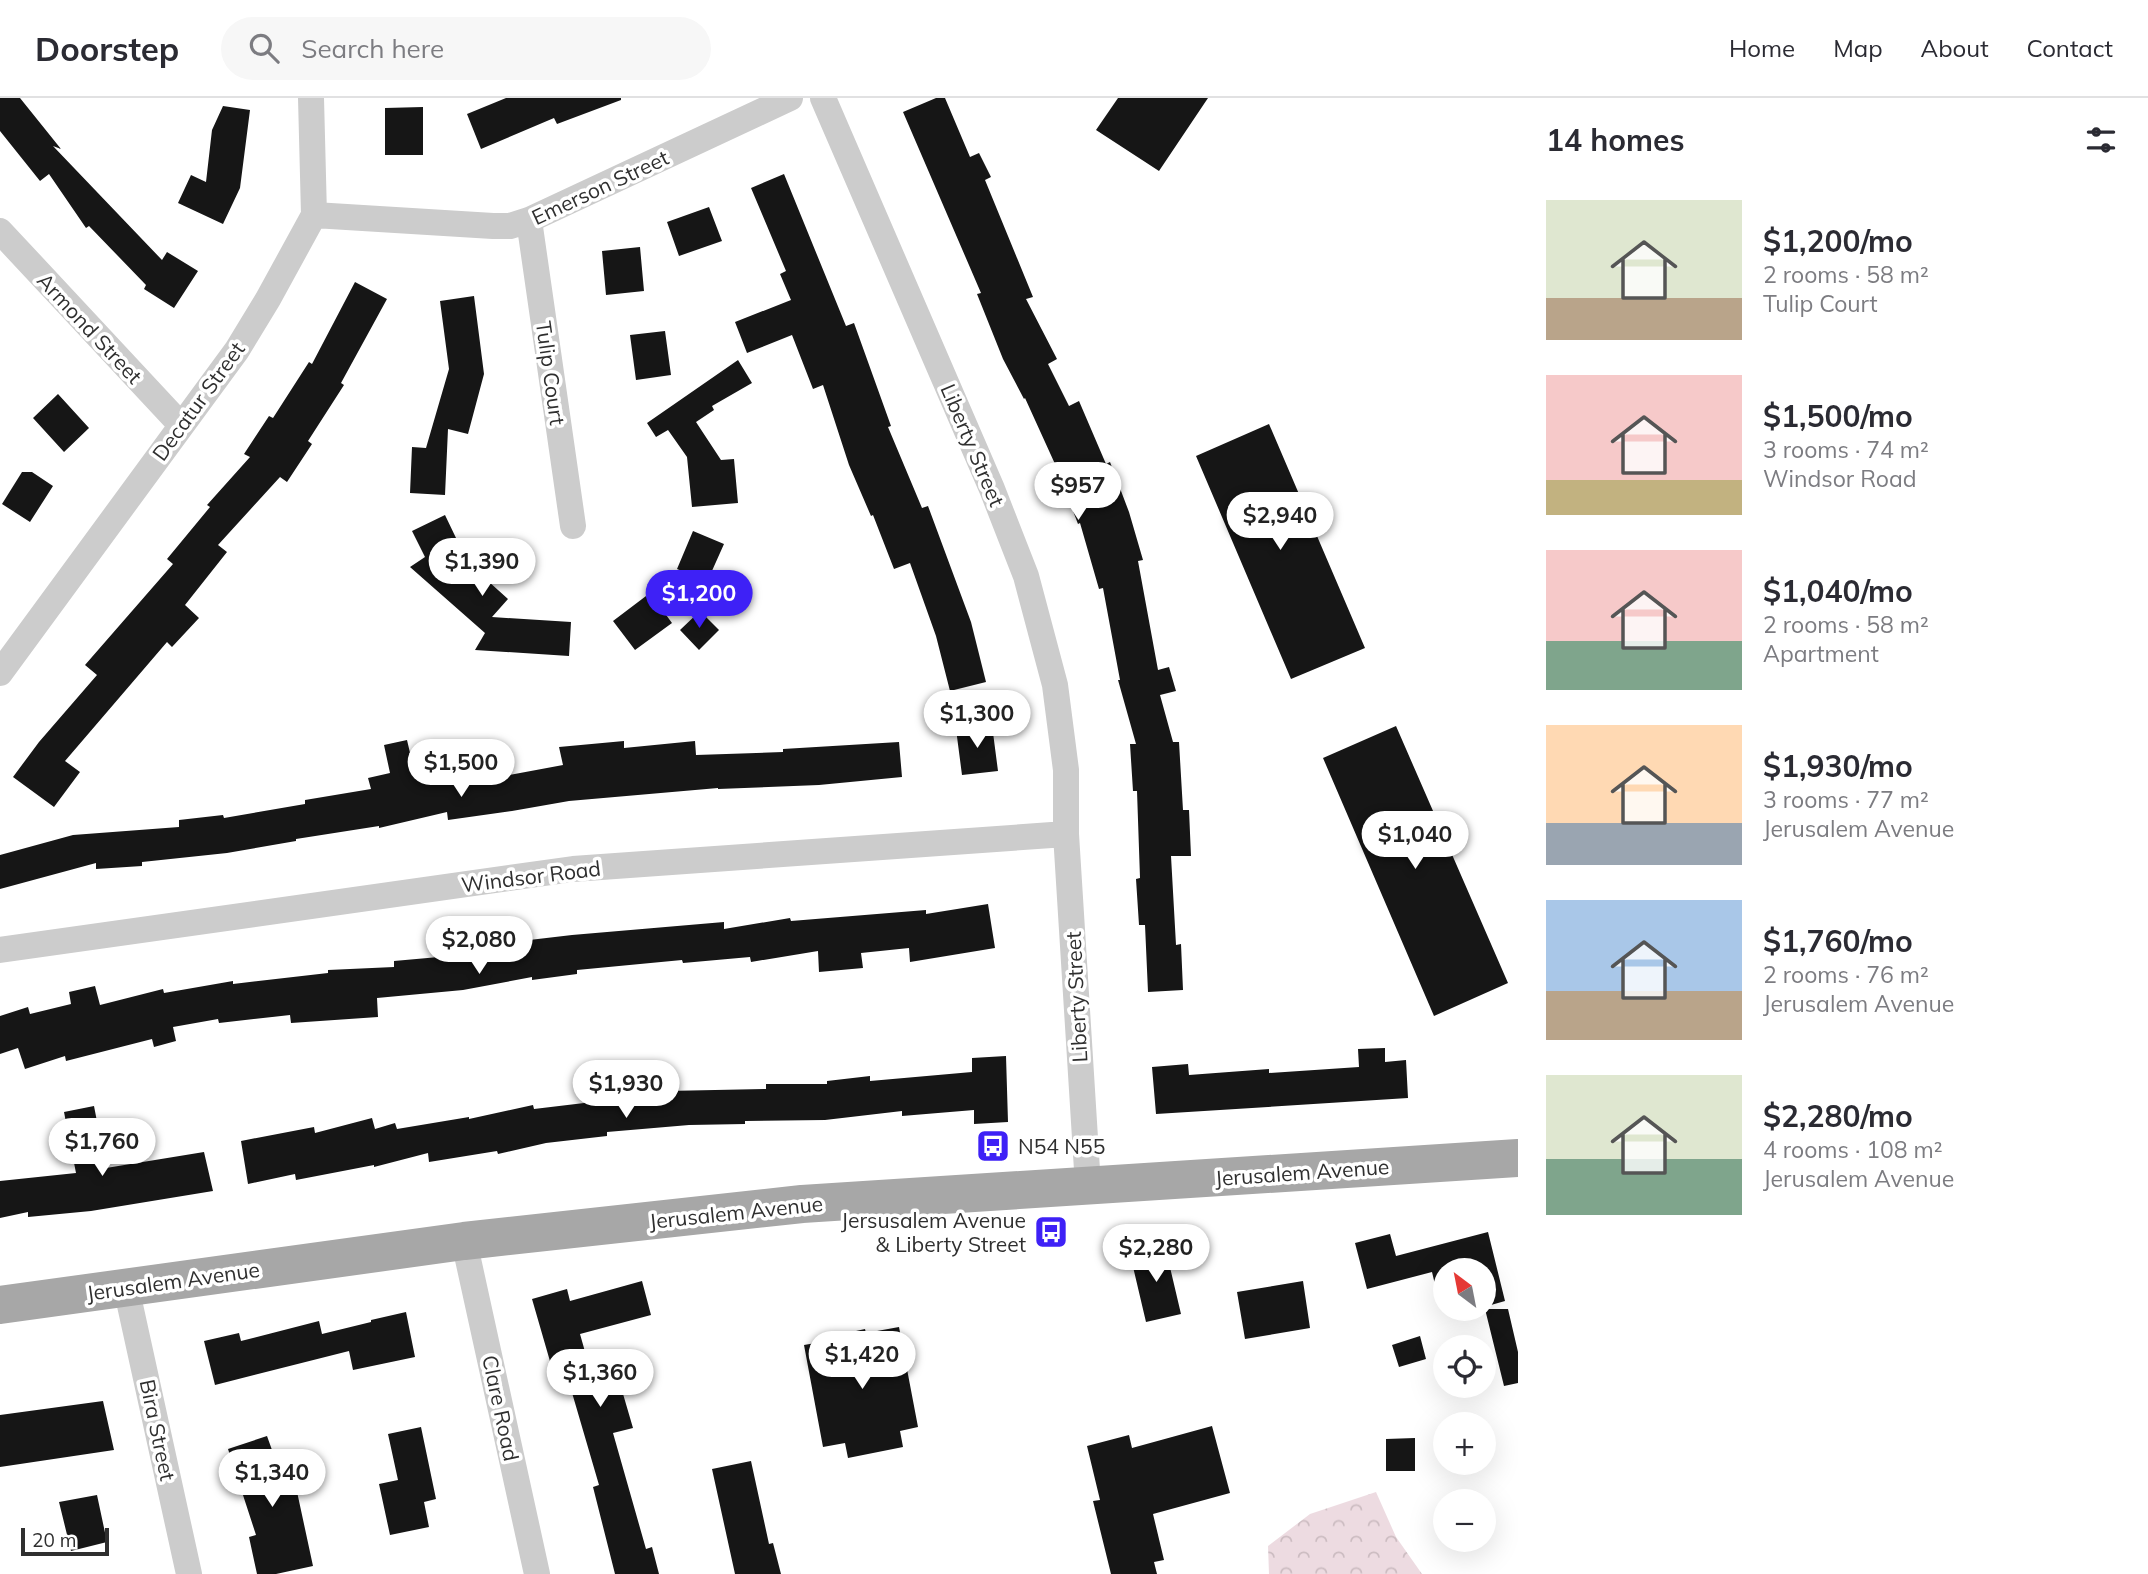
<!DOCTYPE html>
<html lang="en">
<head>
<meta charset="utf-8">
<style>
	:root { --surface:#fff; --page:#f7f7f7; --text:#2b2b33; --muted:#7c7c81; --line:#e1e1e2; --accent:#3e21f6 }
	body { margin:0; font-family:Mulish,sans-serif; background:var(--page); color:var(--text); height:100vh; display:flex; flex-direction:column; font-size:26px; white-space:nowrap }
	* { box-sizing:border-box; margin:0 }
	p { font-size:23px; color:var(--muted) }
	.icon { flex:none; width:38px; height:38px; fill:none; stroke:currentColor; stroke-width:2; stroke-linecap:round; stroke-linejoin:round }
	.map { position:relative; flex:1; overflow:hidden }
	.drawer { display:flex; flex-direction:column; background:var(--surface); width:630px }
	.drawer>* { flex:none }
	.needle { width:46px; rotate:328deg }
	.buttons { position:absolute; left:1433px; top:1160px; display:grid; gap:14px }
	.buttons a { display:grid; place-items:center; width:63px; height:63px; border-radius:50%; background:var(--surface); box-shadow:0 7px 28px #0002; font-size:35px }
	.scale { position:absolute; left:21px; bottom:18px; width:88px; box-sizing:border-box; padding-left:7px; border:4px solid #2f2f2f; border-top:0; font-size:19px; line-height:24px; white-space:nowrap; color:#2f2f2f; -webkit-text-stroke:5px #fff; paint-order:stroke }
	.price { position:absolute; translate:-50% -60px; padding:0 16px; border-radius:24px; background:#fff; color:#222; font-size:23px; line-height:46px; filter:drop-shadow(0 2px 4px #0008) }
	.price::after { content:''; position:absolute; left:50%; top:42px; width:21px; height:16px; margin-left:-10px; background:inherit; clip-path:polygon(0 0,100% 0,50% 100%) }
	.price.on { background:var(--accent); color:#fff }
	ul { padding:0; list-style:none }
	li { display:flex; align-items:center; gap:21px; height:175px; padding:0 28px }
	li span { display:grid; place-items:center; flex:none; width:196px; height:140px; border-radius:0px; color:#555 }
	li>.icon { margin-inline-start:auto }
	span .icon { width:84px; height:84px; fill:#fffc; stroke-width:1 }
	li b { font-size:30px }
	h2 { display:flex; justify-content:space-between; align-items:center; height:84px; padding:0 28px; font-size:30px }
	header { display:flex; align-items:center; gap:42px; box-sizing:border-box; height:98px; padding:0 35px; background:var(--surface); border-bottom:2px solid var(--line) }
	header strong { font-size:33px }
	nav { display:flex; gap:38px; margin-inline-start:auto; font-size:24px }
	.search { width:490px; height:63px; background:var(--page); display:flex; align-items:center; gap:18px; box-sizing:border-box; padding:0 24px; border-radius:38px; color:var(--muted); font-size:26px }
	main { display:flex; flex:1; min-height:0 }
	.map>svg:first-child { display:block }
	.forest { fill:url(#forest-crowns) }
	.building { fill:#161616 }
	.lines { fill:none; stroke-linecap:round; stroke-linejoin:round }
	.minor { stroke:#ccc; stroke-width:26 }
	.primary { stroke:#a7a7a7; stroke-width:38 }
	.labels { text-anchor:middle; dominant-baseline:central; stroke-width:7; stroke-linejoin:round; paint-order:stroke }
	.street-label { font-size:21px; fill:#2f2f2f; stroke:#fff }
	.poi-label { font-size:21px; fill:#2f2f2f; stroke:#fff; text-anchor:start }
</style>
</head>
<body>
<header>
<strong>Doorstep</strong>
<div class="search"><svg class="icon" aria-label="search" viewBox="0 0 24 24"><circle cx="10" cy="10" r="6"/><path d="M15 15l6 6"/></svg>Search here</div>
<nav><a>Home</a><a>Map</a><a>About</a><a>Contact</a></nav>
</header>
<main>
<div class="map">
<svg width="1518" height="1476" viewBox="0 0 1518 1476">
	<defs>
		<pattern id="forest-crowns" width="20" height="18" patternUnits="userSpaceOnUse" patternTransform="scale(1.75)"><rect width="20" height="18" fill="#eddbe1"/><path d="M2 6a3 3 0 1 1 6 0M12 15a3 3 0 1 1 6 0" fill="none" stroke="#ccbcc1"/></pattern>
	</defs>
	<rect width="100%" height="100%" fill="#fff"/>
	<path class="forest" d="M 1376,1394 L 1396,1439 L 1422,1476 L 1269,1476 L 1268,1448 L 1310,1416 Z"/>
	<path class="building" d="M 0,0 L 20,0 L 61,51 L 53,48 L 162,162 L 167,154 L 198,173 L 174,210 L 144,191 L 146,187 L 89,128 L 86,130 L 49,76 L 40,83 L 0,33 Z
		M 506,0 L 621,0 L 621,2 L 557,26 L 554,20 L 481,51 L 467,16 Z
		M 936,0 L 945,0 L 970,59 L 979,55 L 991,79 L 985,82 L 1033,199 L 1026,201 L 1057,261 L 1048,266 L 1069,308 L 1079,303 L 1106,366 L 1110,364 L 1129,414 L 1143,462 L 1138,463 L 1158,572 L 1169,569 L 1176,593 L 1160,597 L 1173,644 L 1179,644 L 1183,712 L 1189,712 L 1191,758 L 1171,758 L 1176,847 L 1181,846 L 1183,892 L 1148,894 L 1145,827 L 1139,827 L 1136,781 L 1140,780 L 1137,693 L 1133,693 L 1130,646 L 1136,646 L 1118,582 L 1120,582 L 1103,490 L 1099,491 L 1080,425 L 1078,426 L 1055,366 L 1025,300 L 1024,301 L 1003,261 L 977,196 L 981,195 L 903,14 Z
		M 1118,0 L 1208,0 L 1159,73 L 1096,32 Z
		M 223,8 L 250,12 L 240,90 L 223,126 L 178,105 L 191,77 L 206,84 L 212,32 Z
		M 423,9 L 423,57 L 385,57 L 385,10 Z
		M 784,76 L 846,228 L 854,225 L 891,328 L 888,329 L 922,410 L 928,408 L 971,524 L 986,584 L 950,593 L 936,538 L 910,465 L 894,471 L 873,417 L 871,418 L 849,367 L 823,287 L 813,291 L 792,237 L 747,255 L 735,224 L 791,202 L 780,176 L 786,173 L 751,90 Z
		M 709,109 L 722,143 L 679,158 L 667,124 Z
		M 640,149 L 644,193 L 606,197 L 602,153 Z
		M 355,184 L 387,201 L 341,285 L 344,287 L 308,343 L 312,346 L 287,384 L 280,379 L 218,447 L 227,454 L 185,507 L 199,520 L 172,549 L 167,544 L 65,663 L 80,674 L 54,709 L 13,679 L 39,644 L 97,577 L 85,567 L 173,466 L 167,461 L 210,409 L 207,407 L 250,359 L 244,356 L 269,318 L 273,320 L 309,264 L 312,266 Z
		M 474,198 L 484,276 L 468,336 L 448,331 L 445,397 L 410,395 L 412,349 L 426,350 L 449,271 L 440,203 Z
		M 665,233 L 671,277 L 636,282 L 630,237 Z
		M 738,262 L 752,285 L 712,308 L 714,312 L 696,324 L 721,362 L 734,361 L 738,405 L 692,409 L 687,359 L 668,332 L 656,339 L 647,325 Z
		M 58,296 L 89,330 L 64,354 L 33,320 Z
		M 1269,326 L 1365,550 L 1291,581 L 1196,358 Z
		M 22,374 L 32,374 L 53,388 L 30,424 L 2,406 Z
		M 445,417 L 468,465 L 508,501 L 492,519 L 571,524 L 569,558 L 475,552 L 485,535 L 410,469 L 425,459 L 412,433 Z
		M 693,433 L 724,446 L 707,484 L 677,471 Z
		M 650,495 L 672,525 L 635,552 L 613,523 Z
		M 700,513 L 719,532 L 699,552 L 680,532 Z
		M 992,627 L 998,673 L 962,677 L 956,631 Z
		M 1396,628 L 1508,885 L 1434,918 L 1323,660 Z
		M 407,642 L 415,676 L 464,669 L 465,682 L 488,679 L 488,681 L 563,667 L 559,649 L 624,643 L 624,650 L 695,643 L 696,657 L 783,654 L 783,651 L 899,644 L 902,679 L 819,687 L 718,691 L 718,690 L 569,703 L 512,713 L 448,722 L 447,714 L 379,730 L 379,728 L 296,741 L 296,743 L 227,755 L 142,764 L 142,768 L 96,771 L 96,765 L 0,791 L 0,757 L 73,737 L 179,729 L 179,722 L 223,717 L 224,720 L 305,706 L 305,702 L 371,691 L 368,680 L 390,675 L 384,647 Z
		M 988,806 L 995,850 L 910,864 L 909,850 L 861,855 L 863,870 L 819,874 L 818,853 L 751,864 L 750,859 L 683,865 L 682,862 L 577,872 L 577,876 L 532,882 L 532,879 L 463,892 L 377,900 L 378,919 L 291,925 L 290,917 L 219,925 L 218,921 L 173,929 L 176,943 L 154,949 L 152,941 L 66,963 L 65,958 L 25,971 L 18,950 L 0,956 L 0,918 L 28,909 L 30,916 L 71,906 L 69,894 L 95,888 L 100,907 L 163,891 L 164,895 L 233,883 L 233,886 L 328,875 L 328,872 L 394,869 L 394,863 L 461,857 L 460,853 L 503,845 L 572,837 L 724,824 L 724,831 L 790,820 L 791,823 L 926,812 L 926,816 Z
		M 1385,950 L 1385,964 L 1406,962 L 1408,1000 L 1156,1016 L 1152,969 L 1188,966 L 1189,977 L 1269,971 L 1269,975 L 1359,969 L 1358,951 Z
		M 1006,958 L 1008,1024 L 974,1026 L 974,1012 L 902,1018 L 902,1013 L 825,1022 L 745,1023 L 745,1026 L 689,1027 L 607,1034 L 607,1038 L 546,1045 L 498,1056 L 497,1053 L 429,1064 L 428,1055 L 374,1069 L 374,1067 L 296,1082 L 295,1076 L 248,1086 L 241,1043 L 314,1029 L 315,1035 L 372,1020 L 375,1031 L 395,1025 L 397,1031 L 469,1019 L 469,1021 L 533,1007 L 534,1011 L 626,1000 L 626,997 L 666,993 L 766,991 L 766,986 L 827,986 L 827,983 L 870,978 L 870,983 L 972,974 L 972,960 Z
		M 94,1008 L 106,1070 L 204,1054 L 213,1093 L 91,1113 L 28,1119 L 28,1114 L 0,1120 L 0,1083 L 76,1075 L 64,1014 Z
		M 1488,1134 L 1505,1203 L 1484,1209 L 1484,1172 L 1446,1172 L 1446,1193 L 1437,1195 L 1432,1174 L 1367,1191 L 1355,1145 L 1390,1136 L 1396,1158 Z
		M 1165,1148 L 1181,1216 L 1146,1224 L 1130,1156 Z
		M 642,1183 L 651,1217 L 580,1236 L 597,1296 L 621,1289 L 633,1330 L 613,1335 L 646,1451 L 652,1449 L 659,1476 L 615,1476 L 593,1389 L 599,1387 L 568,1281 L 556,1284 L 532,1201 L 567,1191 L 570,1203 Z
		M 1303,1183 L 1310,1230 L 1245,1241 L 1237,1194 Z
		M 1485,1211 L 1508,1211 L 1518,1254 L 1518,1285 L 1504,1288 Z
		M 406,1214 L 415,1259 L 353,1272 L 349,1253 L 215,1287 L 204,1243 L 239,1235 L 241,1243 L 319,1223 L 322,1236 L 371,1224 L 371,1222 Z
		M 899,1229 L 918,1329 L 900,1333 L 903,1349 L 848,1360 L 845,1345 L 823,1349 L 804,1247 L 839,1241 L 838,1237 L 865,1231 L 866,1235 Z
		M 1420,1238 L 1426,1261 L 1399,1269 L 1392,1247 Z
		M 103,1303 L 114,1352 L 0,1369 L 0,1317 Z
		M 1212,1328 L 1230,1395 L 1153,1416 L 1164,1462 L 1154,1464 L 1157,1476 L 1111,1476 L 1093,1403 L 1100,1402 L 1087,1348 L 1129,1337 L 1132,1350 Z
		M 421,1329 L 436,1401 L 424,1404 L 429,1429 L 390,1437 L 379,1386 L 398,1382 L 388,1336 Z
		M 267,1338 L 277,1366 L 290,1362 L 298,1388 L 296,1389 L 313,1468 L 276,1476 L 257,1476 L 249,1439 L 256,1437 L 228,1351 Z
		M 1415,1340 L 1415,1373 L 1386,1373 L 1386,1341 Z
		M 751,1363 L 769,1446 L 773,1445 L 781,1476 L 735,1476 L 712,1371 Z
		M 97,1397 L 107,1444 L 71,1453 L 59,1404 Z"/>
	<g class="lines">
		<path class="minor" d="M 823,0 L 992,391 L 1026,478 L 1055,587 L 1066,672 L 1066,736 L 1088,1088
			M 314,117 L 493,128 L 510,128 L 529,122 L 790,0
			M 529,122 L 573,428
			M 0,133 L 180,326
			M 0,575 L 237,252 L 268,201 L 314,117 L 311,0
			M 0,852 L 573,771 L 1066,736
			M 464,1143 L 537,1476
			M 126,1189 L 189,1476"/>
		<path class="primary" d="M 0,1207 L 464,1143 L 802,1106 L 1518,1060"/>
	</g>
	<defs>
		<symbol id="bus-square" viewBox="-11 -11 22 22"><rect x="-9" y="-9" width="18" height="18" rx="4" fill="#3e21f6" stroke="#fff"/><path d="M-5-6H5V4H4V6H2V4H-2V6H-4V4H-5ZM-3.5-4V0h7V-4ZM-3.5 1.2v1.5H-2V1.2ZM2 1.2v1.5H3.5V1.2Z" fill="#fff"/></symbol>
	</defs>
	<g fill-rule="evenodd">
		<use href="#bus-square" x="974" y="1029" width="38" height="38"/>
		<use href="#bus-square" x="1032" y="1115" width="38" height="38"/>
	</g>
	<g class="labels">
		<g class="street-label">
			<text transform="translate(600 89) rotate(-25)">Emerson Street</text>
			<text transform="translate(90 230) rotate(47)">Armond Street</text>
			<text transform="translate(551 275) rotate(82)">Tulip Court</text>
			<text transform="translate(198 303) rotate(-54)">Decatur Street</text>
			<text transform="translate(973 347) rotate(67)">Liberty Street</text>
			<text transform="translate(531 778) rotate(-7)">Windsor Road</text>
			<text transform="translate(1076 899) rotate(-93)">Liberty Street</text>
			<text transform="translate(1302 1074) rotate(-4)">Jerusalem Avenue</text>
			<text transform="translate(736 1114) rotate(-6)">Jerusalem Avenue</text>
			<text transform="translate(173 1183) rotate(-8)">Jerusalem Avenue</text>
			<text transform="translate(501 1310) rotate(78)">Clare Road</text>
			<text transform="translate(158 1332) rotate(78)">Bira Street</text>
		</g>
		<g class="poi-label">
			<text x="1018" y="1048">N54 N55</text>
			<text x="1026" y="1122" text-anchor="end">Jersusalem Avenue<tspan x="1026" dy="24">&amp; Liberty Street</tspan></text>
		</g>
	</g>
</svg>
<div class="buttons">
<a><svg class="needle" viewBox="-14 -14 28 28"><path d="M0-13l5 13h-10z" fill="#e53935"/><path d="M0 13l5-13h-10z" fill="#7c7c81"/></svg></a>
<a><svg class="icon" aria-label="locate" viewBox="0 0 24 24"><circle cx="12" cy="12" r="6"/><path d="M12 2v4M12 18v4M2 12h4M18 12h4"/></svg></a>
<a>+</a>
<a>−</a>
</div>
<div class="scale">20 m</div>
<b class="price" style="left:1078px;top:424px">$957</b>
<b class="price" style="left:1280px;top:454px">$2,940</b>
<b class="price" style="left:482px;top:500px">$1,390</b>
<b class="price on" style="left:699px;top:532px">$1,200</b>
<b class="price" style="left:977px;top:652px">$1,300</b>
<b class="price" style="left:461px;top:701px">$1,500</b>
<b class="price" style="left:1415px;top:773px">$1,040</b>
<b class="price" style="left:479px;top:878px">$2,080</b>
<b class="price" style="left:626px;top:1022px">$1,930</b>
<b class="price" style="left:102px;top:1080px">$1,760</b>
<b class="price" style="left:1156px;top:1186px">$2,280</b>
<b class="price" style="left:862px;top:1293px">$1,420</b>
<b class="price" style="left:600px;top:1311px">$1,360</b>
<b class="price" style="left:272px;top:1411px">$1,340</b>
</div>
<section class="drawer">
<h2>14 homes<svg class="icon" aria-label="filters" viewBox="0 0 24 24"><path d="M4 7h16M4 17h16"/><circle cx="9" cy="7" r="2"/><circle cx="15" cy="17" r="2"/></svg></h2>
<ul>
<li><span style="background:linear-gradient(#dfe7d0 70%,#b9a48a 0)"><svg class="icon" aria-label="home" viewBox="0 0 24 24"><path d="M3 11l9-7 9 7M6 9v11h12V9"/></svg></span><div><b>$1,200/mo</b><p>2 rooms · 58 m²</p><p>Tulip Court</p></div></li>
<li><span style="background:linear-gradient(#f6c9c9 75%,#c2b280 0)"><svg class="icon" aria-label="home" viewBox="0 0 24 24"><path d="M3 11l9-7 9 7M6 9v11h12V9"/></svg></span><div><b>$1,500/mo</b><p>3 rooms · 74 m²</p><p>Windsor Road</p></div></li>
<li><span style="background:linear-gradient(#f6c9c9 65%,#7fa58c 0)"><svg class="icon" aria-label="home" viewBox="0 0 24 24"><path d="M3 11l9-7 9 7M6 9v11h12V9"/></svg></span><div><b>$1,040/mo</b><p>2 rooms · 58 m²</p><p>Apartment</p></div></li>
<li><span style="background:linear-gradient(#ffd9b3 70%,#9aa5b1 0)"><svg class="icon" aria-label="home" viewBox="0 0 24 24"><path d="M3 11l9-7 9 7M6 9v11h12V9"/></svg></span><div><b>$1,930/mo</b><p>3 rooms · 77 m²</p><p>Jerusalem Avenue</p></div></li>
<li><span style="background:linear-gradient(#a9c7e8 65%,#b9a48a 0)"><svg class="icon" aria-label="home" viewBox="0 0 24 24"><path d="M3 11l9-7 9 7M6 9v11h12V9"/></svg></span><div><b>$1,760/mo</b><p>2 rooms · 76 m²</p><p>Jerusalem Avenue</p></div></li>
<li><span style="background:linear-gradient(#dfe7d0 60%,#7fa58c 0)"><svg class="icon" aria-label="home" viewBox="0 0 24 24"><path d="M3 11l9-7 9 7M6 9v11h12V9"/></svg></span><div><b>$2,280/mo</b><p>4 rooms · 108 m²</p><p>Jerusalem Avenue</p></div></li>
</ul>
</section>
</main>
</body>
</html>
